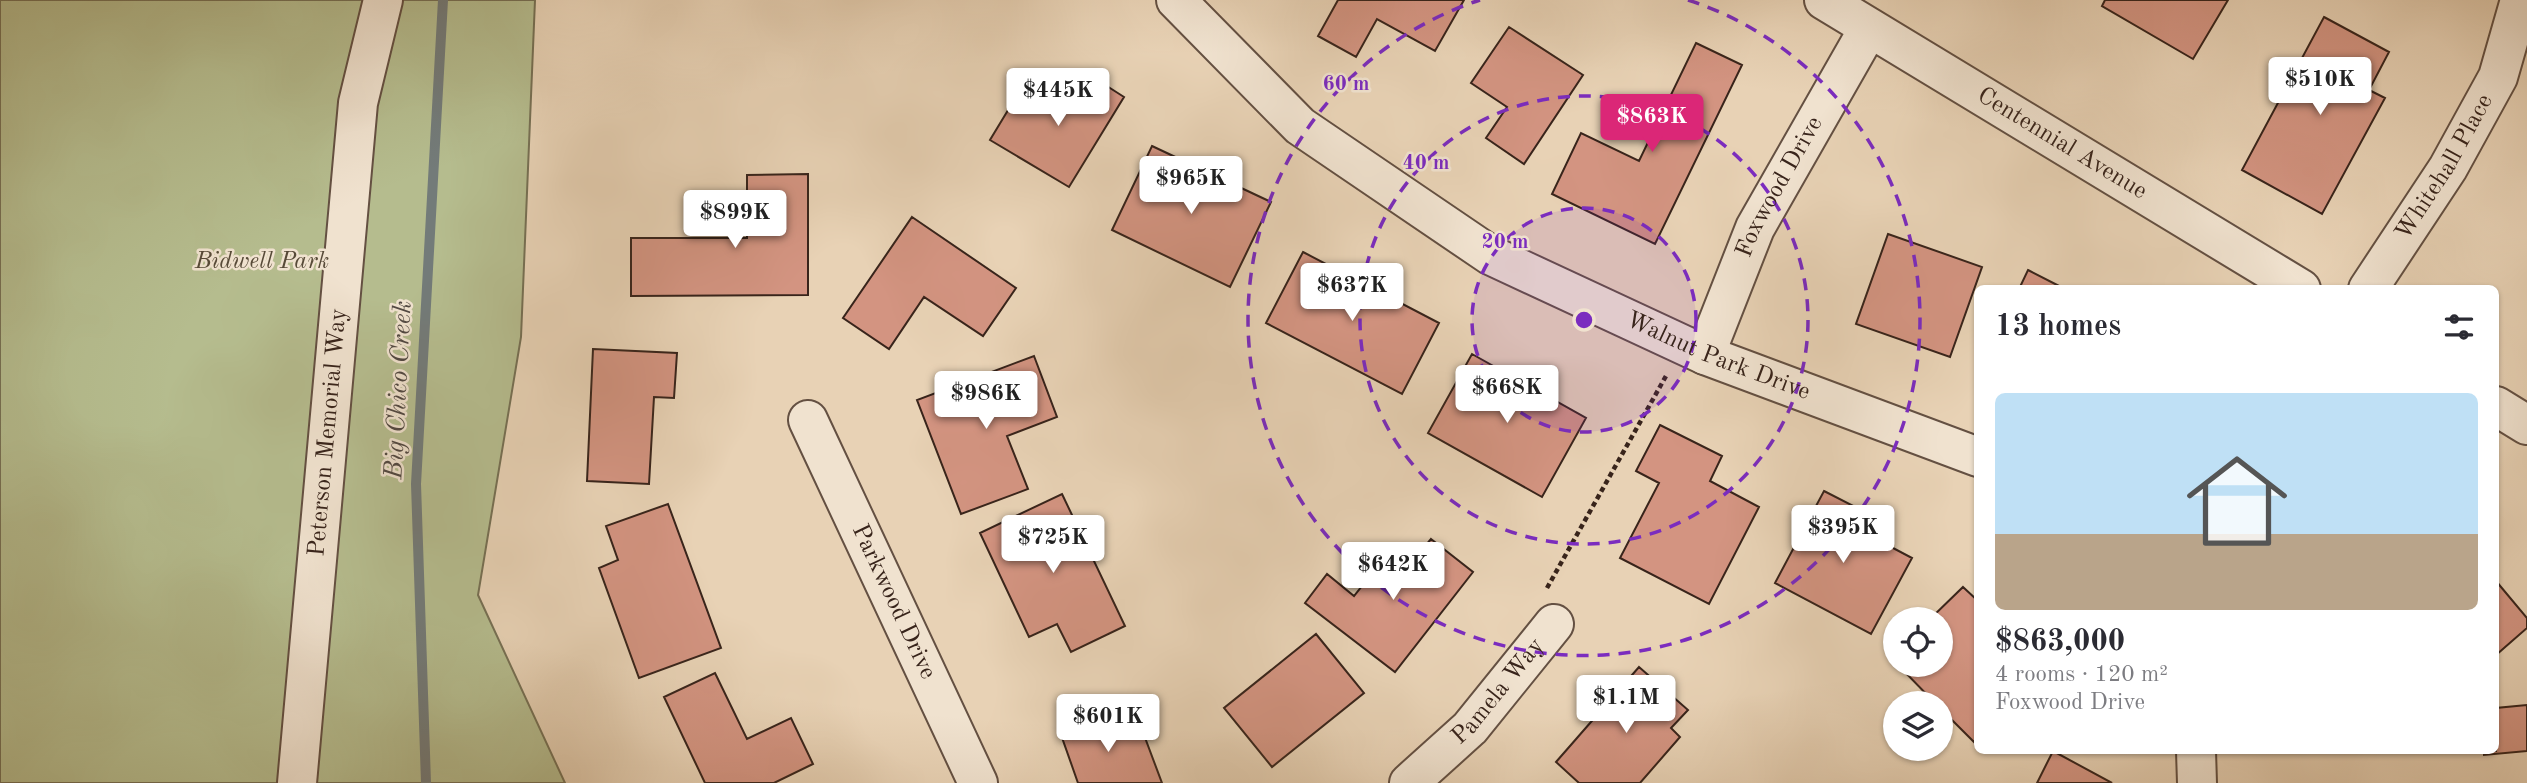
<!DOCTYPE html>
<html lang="en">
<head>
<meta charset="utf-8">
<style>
	:root { --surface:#fff; --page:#f7f7f7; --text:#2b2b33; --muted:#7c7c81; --line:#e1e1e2; --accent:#db2777 }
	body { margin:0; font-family:"Old Standard TT",serif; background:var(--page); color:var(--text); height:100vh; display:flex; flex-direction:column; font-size:26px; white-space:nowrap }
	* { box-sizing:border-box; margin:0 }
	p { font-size:23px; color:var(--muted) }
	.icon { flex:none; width:38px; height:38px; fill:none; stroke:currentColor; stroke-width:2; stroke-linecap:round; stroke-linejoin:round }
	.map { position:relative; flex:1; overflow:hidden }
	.sheet { position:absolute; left:1974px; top:285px; width:525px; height:469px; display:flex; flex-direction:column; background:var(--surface); border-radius:10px; box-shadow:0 2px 5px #0004 }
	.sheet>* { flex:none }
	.buttons { position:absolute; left:1883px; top:607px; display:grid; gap:14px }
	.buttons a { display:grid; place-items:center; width:70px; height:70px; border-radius:50%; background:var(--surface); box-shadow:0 2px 5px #0004; font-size:35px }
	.price { position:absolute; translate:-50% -60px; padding:0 16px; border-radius:7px; background:#fff; color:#222; font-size:23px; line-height:46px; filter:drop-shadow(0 2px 4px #0008) }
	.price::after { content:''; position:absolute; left:50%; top:42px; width:21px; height:16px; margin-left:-10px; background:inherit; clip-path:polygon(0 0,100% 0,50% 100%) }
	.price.on { background:var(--accent); color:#fff }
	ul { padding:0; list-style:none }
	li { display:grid; align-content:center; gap:14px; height:371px; padding:0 21px }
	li+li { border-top:2px solid var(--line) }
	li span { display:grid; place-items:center; height:217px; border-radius:10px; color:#555 }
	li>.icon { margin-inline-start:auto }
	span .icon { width:126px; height:126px; fill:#fffc; stroke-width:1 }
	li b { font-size:30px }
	h2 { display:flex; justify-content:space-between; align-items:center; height:84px; padding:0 21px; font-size:30px }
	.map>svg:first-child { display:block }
	.green { fill:#b5bc8e; stroke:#767054; stroke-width:2 }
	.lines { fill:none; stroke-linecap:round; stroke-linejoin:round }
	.stream { stroke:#737b79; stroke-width:10 }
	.building { fill:#d39481; stroke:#38241b; stroke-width:2 }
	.minor-casing { stroke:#645042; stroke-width:42 }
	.path { stroke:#38241b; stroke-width:4.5; stroke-dasharray:5 3.5; stroke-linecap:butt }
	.minor { stroke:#f0e2cf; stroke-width:38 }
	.ring { fill:none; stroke:#7b2cbf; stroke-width:3.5; stroke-dasharray:12 9 }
	.labels { text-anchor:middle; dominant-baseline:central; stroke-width:5; stroke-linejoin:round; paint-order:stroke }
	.street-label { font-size:24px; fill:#38241b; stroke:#f0e2cf }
	.park-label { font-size:24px; font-style:italic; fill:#574a38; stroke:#f0e2cf }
	.water-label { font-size:26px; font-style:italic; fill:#514842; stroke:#f0e2cf }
	.centre { fill:#7b2cbf; stroke:#f0e2cf; stroke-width:3.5 }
	.ring-label { font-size:21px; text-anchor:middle; font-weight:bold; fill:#7b2cbf; stroke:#f0e2cf; stroke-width:5; stroke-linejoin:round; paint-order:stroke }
</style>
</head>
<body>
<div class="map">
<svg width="2527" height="783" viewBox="0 0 2527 783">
	<rect width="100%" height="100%" fill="#e8d2b5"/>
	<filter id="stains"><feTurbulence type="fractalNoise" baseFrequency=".00286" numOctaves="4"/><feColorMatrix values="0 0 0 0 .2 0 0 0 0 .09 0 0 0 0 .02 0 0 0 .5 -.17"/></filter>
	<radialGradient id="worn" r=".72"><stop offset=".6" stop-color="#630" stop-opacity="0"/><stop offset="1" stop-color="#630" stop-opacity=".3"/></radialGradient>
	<path class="green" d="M 0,0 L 535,0 L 521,337 L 478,595 L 565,783 L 0,783 Z"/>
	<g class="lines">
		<path class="stream" d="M 426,783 L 416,484 L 443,0"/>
	</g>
	<path class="building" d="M 1338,0 L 1464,0 L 1435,51 L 1377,19 L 1356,57 L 1318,36 Z
		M 2105,0 L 2228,0 L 2193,59 L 2102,6 Z
		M 2324,17 L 2389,52 L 2369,90 L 2385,98 L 2322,214 L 2242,170 Z
		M 1509,27 L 1583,75 L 1524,164 L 1486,138 L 1507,107 L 1471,83 Z
		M 1696,43 L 1742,65 L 1655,244 L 1552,194 L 1581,133 L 1639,161 Z
		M 1085,72 L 1124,97 L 1069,187 L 990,140 L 1022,87 L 1062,111 Z
		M 1152,146 L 1271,202 L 1230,287 L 1112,230 Z
		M 808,174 L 808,295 L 631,296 L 631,238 L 747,238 L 747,175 Z
		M 912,217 L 1016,288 L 983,336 L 924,297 L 889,349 L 843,318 Z
		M 1888,234 L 1982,267 L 1950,357 L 1856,324 Z
		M 1303,252 L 1439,323 L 1402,394 L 1266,323 Z
		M 2028,270 L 2065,289 L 2019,289 Z
		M 593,349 L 677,353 L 674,398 L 654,397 L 649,484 L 587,481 Z
		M 1472,354 L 1586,418 L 1542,497 L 1428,433 Z
		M 1034,356 L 1057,417 L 1007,436 L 1028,489 L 961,514 L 917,400 Z
		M 1660,425 L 1722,456 L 1710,481 L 1759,507 L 1709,604 L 1620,558 L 1659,483 L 1636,471 Z
		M 1824,491 L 1865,512 L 1857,529 L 1912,558 L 1871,634 L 1775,583 Z
		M 1062,494 L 1125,626 L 1071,652 L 1057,624 L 1029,637 L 980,533 Z
		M 668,504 L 721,648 L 639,678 L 599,568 L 618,560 L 606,526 Z
		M 1431,539 L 1473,572 L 1395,672 L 1305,603 L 1327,574 L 1354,596 L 1392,548 L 1411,563 Z
		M 2496,581 L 2527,618 L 2527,628 L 2496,655 Z
		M 1963,587 L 1978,601 L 1978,738 L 1974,742 L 1941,709 L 1941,704 L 1936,704 L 1898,665 L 1941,665 L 1941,620 L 1929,620 Z
		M 1316,634 L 1364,693 L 1272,767 L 1224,708 Z
		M 1639,667 L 1688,710 L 1671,728 L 1680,737 L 1640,783 L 1579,783 L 1556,762 Z
		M 715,673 L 747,739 L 791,718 L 813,764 L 774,783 L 705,783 L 664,697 Z
		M 2527,705 L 2527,751 L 2484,755 L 2484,751 L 2496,751 L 2496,708 Z
		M 1105,712 L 1113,737 L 1141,727 L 1162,783 L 1078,783 L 1059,729 Z
		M 2053,751 L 2112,783 L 2037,783 Z"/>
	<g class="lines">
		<defs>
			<g id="minor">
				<path id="s1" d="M 1176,0 L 1300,126 L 1490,255 L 1705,355 L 1978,457"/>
				<path id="s2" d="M 1824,0 L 2301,289"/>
				<path id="s3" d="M 2368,289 L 2448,168 L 2498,77 L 2520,0"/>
				<path id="s4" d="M 1705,355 L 1755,228 L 1869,28"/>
				<path d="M 2496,406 L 2527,425"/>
				<path id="s5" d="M 808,420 L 978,783"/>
				<path d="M 2196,751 L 2197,783"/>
				<path id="s6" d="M 297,783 L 358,103 L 383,0"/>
				<path id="s7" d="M 1409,783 L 1470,728 L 1554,624"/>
			</g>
		</defs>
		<use href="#minor" class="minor-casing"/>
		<path class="path" d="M 1547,588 L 1666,376"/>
		<use href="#minor" class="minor"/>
	</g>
	<circle cx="1584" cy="320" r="112" fill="#7b2cbf" fill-opacity=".12"/>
	<g class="ring">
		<circle cx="1584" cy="320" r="112"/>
		<circle cx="1584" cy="320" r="224"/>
		<path d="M1688 0A336 336 0 1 1 1480 0"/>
	</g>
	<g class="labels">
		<g class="street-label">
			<text stroke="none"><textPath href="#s2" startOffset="278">Centennial Avenue</textPath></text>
			<text stroke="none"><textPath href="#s3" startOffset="144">Whitehall Place</textPath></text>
			<text stroke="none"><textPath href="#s4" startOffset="184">Foxwood Drive</textPath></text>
			<text stroke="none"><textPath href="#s1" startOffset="656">Walnut Park Drive</textPath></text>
			<text stroke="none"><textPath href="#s6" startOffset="352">Peterson Memorial Way</textPath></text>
			<text stroke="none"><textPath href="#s5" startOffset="201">Parkwood Drive</textPath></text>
			<text stroke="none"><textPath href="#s7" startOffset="128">Pamela Way</textPath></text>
		</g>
		<g class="park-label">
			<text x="262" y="262">Bidwell Park</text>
		</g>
		<g class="water-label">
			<text transform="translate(399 390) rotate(-87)">Big Chico Creek</text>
		</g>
	</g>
	<circle cx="1584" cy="320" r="10" class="centre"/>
	<g class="ring-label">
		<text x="1346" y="90">60 m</text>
		<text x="1426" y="169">40 m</text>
		<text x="1505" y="248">20 m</text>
	</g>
	<rect width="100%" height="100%" filter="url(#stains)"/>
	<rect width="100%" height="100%" fill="url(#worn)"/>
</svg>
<div class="buttons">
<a><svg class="icon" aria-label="locate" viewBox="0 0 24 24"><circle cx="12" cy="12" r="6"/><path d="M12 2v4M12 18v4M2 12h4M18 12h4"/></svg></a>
<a><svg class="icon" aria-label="layers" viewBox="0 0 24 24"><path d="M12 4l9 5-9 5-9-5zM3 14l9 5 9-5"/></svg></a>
</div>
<b class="price" style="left:2320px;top:117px">$510K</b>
<b class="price" style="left:1058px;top:128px">$445K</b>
<b class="price on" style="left:1652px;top:154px">$863K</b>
<b class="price" style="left:1191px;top:216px">$965K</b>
<b class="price" style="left:735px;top:250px">$899K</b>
<b class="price" style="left:1352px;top:323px">$637K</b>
<b class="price" style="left:1507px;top:425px">$668K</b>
<b class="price" style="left:986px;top:431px">$986K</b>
<b class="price" style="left:1843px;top:565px">$395K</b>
<b class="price" style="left:1053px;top:575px">$725K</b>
<b class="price" style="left:1393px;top:602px">$642K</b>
<b class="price" style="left:1626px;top:735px">$1.1M</b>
<b class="price" style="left:1108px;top:754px">$601K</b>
<section class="sheet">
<h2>13 homes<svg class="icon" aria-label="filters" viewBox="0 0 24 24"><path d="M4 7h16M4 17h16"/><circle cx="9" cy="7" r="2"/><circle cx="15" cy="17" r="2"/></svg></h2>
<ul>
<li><span style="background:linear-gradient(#bfe0f5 65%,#b9a48a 0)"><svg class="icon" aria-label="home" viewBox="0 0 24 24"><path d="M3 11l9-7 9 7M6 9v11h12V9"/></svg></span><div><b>$863,000</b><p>4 rooms · 120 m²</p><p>Foxwood Drive</p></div></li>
</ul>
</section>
</div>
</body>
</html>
